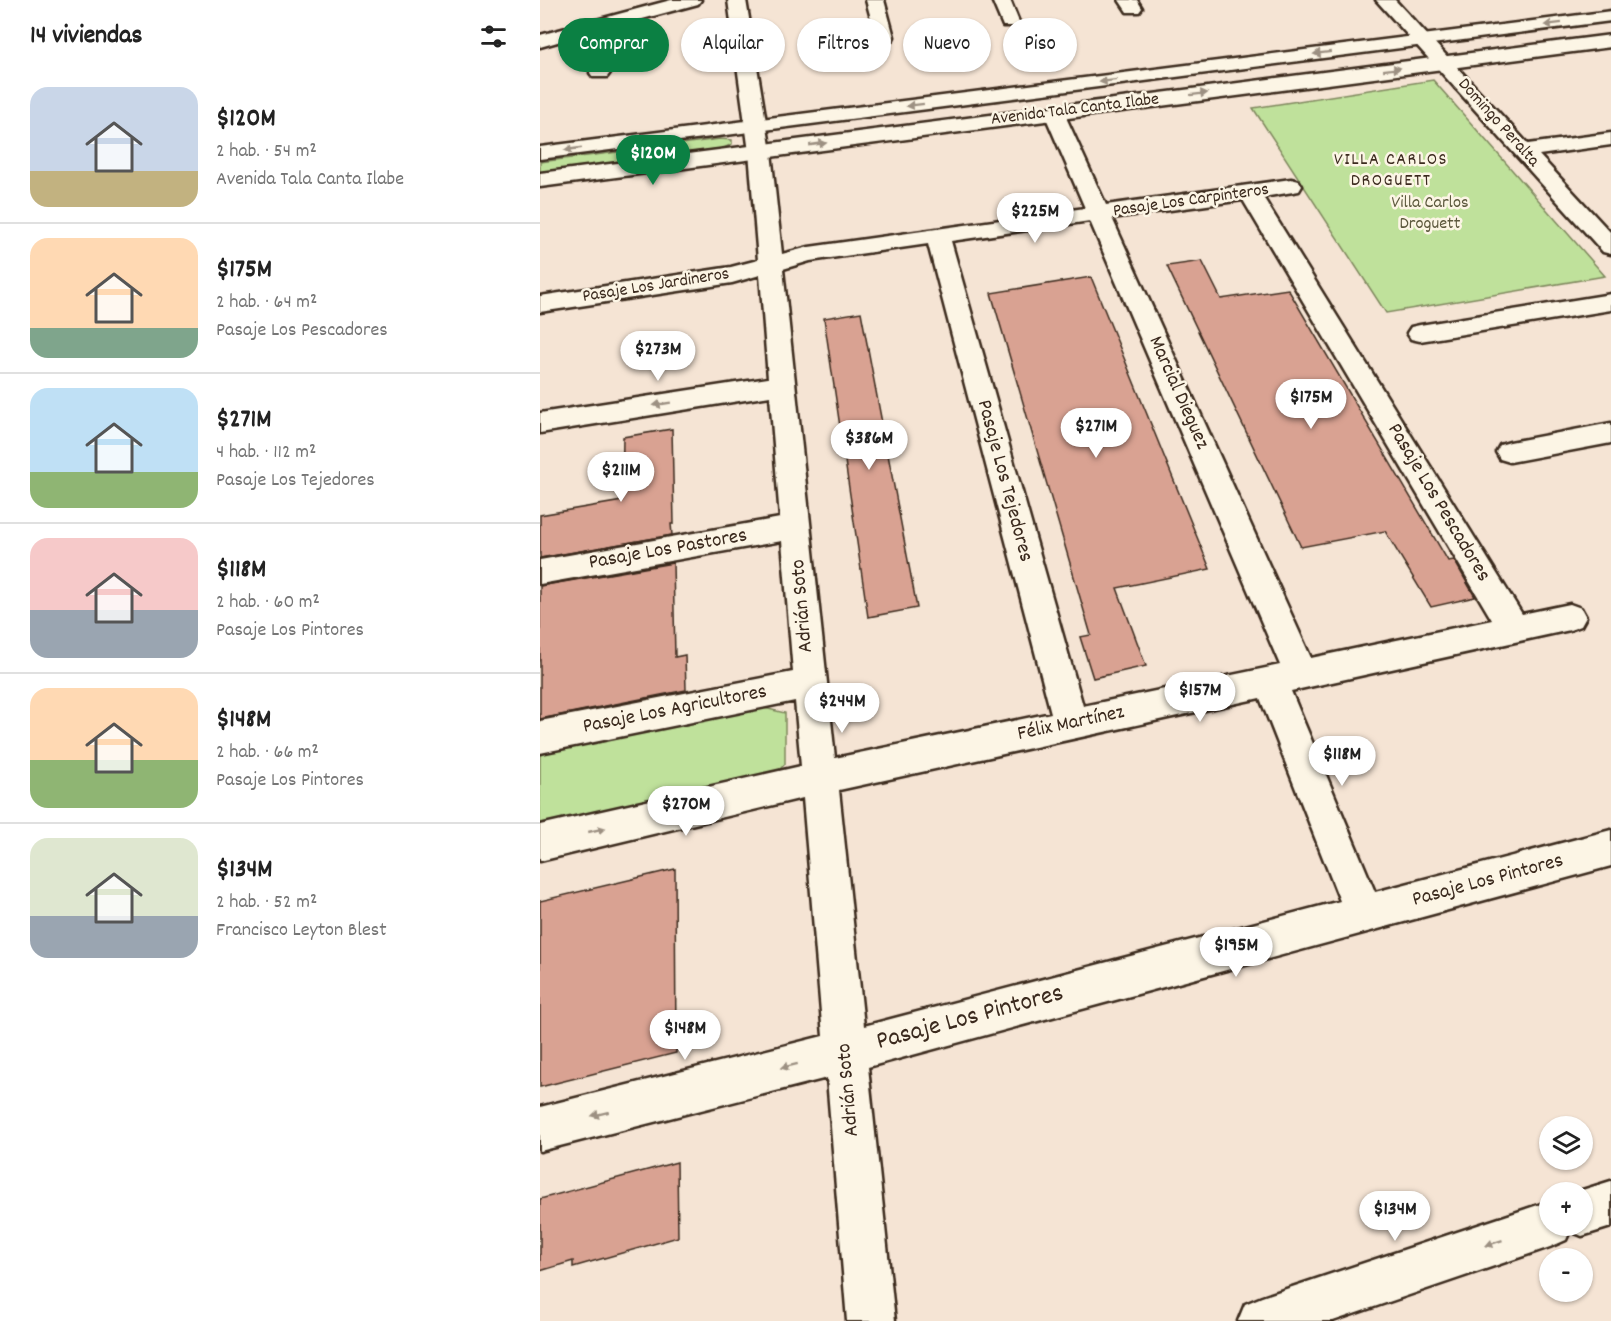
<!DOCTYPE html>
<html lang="es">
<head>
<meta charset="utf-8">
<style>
	:root { --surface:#fff; --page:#f2f2f2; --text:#222; --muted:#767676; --line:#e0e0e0; --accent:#0b8043 }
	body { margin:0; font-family:Dekko,sans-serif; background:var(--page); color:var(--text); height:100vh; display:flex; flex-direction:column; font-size:22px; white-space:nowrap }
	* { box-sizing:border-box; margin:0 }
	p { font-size:20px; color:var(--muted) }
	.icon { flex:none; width:33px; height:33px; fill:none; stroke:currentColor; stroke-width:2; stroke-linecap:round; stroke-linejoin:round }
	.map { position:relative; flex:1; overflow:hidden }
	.details { display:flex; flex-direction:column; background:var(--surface); width:540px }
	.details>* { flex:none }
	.hud { position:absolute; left:18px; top:18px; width:570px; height:54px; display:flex; gap:12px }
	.controls { position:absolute; left:999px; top:1116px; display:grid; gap:12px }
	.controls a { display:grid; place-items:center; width:54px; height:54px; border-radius:50%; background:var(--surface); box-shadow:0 2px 4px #0004; font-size:30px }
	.price { position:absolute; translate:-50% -51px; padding:0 14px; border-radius:21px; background:#fff; color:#222; font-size:20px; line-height:39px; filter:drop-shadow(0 2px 3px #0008) }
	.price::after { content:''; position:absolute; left:50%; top:36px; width:18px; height:14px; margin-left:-9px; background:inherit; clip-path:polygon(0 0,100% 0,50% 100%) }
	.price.on { background:var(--accent); color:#fff }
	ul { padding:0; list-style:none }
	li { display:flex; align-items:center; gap:18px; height:150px; padding:0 30px }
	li+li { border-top:2px solid var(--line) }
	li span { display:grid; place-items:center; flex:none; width:168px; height:120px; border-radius:18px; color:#555 }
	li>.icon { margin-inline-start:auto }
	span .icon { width:72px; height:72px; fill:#fffc; stroke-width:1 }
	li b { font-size:26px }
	h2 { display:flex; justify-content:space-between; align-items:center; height:72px; padding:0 30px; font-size:26px }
	.chip { padding:0 21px; border-radius:27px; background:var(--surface); box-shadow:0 2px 4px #0004; font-size:21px; line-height:54px }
	.chip.on { background:var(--accent); color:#fff }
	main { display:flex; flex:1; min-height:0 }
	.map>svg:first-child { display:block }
	.green { fill:#bfe19b; stroke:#7d865c; stroke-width:1.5 }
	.building { fill:#d9a292; stroke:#3b2a1e; stroke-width:1.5 }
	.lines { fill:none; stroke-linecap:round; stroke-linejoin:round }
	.minor-casing { stroke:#3b2a1e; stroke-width:5 }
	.tertiary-casing { stroke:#3b2a1e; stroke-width:5 }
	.minor { fill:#fcf5e5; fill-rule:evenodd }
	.tertiary { fill:#fcf5e5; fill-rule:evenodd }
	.oneway { fill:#9c9082 }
	.labels { text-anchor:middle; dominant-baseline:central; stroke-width:5; stroke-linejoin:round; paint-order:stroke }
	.far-street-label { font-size:18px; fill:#3b2a1e; stroke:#fcf5e5 }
	.far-neighbourhood-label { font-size:18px; letter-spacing:1.5px; fill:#3b2a1e; stroke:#fcf5e5 }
	.far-park-label { font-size:18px; fill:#5c583d; stroke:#fcf5e5 }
	.street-label { font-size:21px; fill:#3b2a1e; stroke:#fcf5e5 }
	.near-street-label { font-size:26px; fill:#3b2a1e; stroke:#fcf5e5 }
</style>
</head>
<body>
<main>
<section class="details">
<h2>14 viviendas<svg class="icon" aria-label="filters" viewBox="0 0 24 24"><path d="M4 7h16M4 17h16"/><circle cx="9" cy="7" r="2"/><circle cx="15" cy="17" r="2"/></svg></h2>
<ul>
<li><span style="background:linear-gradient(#c9d6e8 70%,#c2b280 0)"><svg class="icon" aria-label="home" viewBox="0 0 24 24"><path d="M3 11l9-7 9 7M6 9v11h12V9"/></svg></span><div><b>$120M</b><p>2 hab. · 54 m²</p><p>Avenida Tala Canta Ilabe</p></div></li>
<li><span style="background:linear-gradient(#ffd9b3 75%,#7fa58c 0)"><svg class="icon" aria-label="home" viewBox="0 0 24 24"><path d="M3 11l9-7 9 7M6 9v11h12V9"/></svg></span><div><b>$175M</b><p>2 hab. · 64 m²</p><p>Pasaje Los Pescadores</p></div></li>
<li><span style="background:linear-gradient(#bfe0f5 70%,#8fb573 0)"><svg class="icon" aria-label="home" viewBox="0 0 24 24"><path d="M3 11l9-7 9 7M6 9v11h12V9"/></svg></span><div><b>$271M</b><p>4 hab. · 112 m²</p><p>Pasaje Los Tejedores</p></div></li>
<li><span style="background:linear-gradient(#f6c9c9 60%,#9aa5b1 0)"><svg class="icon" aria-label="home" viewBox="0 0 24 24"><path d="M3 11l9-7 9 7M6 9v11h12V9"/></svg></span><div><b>$118M</b><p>2 hab. · 60 m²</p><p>Pasaje Los Pintores</p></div></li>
<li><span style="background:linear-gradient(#ffd9b3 60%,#8fb573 0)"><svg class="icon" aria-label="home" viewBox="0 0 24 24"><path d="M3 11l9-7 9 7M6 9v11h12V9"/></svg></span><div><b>$148M</b><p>2 hab. · 66 m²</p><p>Pasaje Los Pintores</p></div></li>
<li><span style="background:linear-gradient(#dfe7d0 65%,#9aa5b1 0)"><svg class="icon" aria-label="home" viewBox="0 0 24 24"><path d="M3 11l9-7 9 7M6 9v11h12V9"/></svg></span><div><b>$134M</b><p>2 hab. · 52 m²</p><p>Francisco Leyton Blest</p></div></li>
</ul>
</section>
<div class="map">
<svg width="1071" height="1321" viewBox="0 0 1071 1321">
	<rect width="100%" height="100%" fill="#f5e4d4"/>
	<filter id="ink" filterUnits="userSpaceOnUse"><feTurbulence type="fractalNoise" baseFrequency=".0167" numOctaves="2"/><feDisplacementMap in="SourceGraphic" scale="12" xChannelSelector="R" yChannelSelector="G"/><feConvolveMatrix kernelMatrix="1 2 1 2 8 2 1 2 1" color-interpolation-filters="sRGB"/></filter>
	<g filter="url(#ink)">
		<path class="green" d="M 893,80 L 1065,276 L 846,313 L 713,108 Z
			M 180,139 L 192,140 L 192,144 L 184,148 L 0,172 L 0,162 Z
			M 224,708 L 245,713 L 245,764 L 232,777 L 0,824 L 0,753 Z"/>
		<path class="building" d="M 662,261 L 681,299 L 748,289 L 908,561 L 914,560 L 935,597 L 891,607 L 845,531 L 761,547 L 627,266 Z
			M 551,277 L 670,569 L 577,588 L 606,666 L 553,678 L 540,637 L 551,635 L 451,293 Z
			M 321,312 L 377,608 L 328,617 L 284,318 Z
			M 132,429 L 134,524 L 131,524 L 132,535 L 0,558 L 0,515 L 82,501 L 83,437 Z
			M 133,563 L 135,657 L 145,655 L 146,690 L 0,719 L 0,586 Z
			M 135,869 L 136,1053 L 0,1087 L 0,901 Z
			M 137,1162 L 138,1237 L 33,1267 L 33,1261 L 0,1271 L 0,1199 Z"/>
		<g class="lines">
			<defs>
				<path id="minor" d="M 131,0 L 161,0 L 158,4 L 65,29 L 72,40 L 70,73 L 67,77 L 53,77 L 50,73 L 54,40 L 49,33 L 0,47 L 0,35 Z
					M 188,0 L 206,0 L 231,152 L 242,254 L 269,247 L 545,208 L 504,113 L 507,109 L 514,107 L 521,109 L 524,113 L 566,205 L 751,179 L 759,181 L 762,186 L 759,191 L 723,197 L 982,614 L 1030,604 L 1041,608 L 1046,617 L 1041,626 L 1030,630 L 751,691 L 835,892 L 1071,830 L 1071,866 L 328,1067 L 355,1321 L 307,1321 L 287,1078 L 0,1151 L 0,1107 L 283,1036 L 263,798 L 0,861 L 0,825 L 261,766 L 255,701 L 0,753 L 0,721 L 253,672 L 242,541 L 0,584 L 0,560 L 240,518 L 230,396 L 0,433 L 0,413 L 228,378 L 220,275 L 192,283 L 0,312 L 0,296 L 191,267 L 218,260 L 209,152 ZM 703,200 L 952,620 L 771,658 L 572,218 ZM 550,221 L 740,665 L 543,706 L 411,241 ZM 388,244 L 511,713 L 295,758 L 243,269 L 270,261 ZM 720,698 L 800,901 L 324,1026 L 299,790 Z
					M 326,0 L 344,0 L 354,37 L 352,41 L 338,41 L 336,37 Z
					M 452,0 L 470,0 L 479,22 L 477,26 L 463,26 Z
					M 579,0 L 597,0 L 602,8 L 599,12 L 587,12 Z
					M 836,0 L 855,0 L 988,144 L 1071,133 L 1071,145 L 999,155 L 1071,233 L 1071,254 L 1063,252 Z
					M 1071,294 L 1071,310 L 880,341 L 871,339 L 867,333 L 871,327 L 880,325 Z
					M 1071,423 L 1071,443 L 970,462 L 960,459 L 956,452 L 960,445 L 970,442 Z
					M 1071,1181 L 1071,1227 L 1042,1236 L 1030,1231 L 1026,1240 L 1010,1247 L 793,1321 L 698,1321 L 705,1304 L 722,1297 L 1010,1201 L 1010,1226 L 1042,1226 L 1042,1192 L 1036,1192 Z"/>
				<path id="tertiary" d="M 1071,11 L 1071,21 L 0,159 L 0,147 Z
					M 1071,35 L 1071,47 L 0,187 L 0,173 Z"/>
			</defs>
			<use href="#minor" class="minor-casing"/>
			<use href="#tertiary" class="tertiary-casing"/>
			<use href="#minor" class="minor"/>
			<use href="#tertiary" class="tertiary"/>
		</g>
		<defs><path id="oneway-solid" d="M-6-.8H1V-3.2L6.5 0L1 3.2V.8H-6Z" transform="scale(1.5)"/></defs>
		<g class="oneway">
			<use href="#oneway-solid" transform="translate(1013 24) rotate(173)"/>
			<use href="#oneway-solid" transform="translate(782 53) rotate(173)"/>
			<use href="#oneway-solid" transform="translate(852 69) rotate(-7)"/>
			<use href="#oneway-solid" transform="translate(568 81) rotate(173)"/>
			<use href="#oneway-solid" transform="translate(659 94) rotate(-7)"/>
			<use href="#oneway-solid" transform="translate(375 105) rotate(173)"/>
			<use href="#oneway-solid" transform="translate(278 144) rotate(-8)"/>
			<use href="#oneway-solid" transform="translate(33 149) rotate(172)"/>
			<use href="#oneway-solid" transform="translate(122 404) rotate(171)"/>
			<use href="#oneway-solid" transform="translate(57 830) rotate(-13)"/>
			<use href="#oneway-solid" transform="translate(249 1066) rotate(166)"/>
			<use href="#oneway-solid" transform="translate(60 1114) rotate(166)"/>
			<use href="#oneway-solid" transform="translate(954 1243) rotate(161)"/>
		</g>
	</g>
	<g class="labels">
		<g class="far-street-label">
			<text transform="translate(535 110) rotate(-7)">Avenida Tala Canta Ilabe</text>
			<text transform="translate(958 123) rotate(48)">Domingo Peralta</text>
			<text transform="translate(651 201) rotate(-8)">Pasaje Los Carpinteros</text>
			<text transform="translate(116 286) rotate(-9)">Pasaje Los Jardineros</text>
		</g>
		<g class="far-neighbourhood-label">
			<text x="851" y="160">VILLA CARLOS<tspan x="851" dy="21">DROGUETT</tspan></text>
		</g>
		<g class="far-park-label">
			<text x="890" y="203">Villa Carlos<tspan x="890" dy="21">Droguett</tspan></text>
		</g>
		<g class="street-label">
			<text transform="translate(638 393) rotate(66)">Marcial Dieguez</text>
			<text transform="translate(464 481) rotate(75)">Pasaje Los Tejedores</text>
			<text transform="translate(898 503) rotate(59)">Pasaje Los Pescadores</text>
			<text transform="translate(128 550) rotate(-10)">Pasaje Los Pastores</text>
			<text transform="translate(263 606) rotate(-95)">Adrián Soto</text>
			<text transform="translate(135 710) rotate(-11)">Pasaje Los Agricultores</text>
			<text transform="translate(531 724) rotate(-12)">Félix Martínez</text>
			<text transform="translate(948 881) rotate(-15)">Pasaje Los Pintores</text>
			<text transform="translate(309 1090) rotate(-95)">Adrián Soto</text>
		</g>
		<g class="near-street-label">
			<text transform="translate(430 1018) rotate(-15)">Pasaje Los Pintores</text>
		</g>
	</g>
</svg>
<div class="controls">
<a><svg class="icon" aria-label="layers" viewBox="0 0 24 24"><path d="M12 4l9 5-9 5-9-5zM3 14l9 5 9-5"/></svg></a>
<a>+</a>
<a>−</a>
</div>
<b class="price on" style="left:113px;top:186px">$120M</b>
<b class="price" style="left:495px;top:244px">$225M</b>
<b class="price" style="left:118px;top:382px">$273M</b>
<b class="price" style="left:771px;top:430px">$175M</b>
<b class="price" style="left:556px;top:459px">$271M</b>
<b class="price" style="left:329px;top:471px">$386M</b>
<b class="price" style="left:81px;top:503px">$211M</b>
<b class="price" style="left:660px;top:723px">$157M</b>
<b class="price" style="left:302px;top:734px">$244M</b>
<b class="price" style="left:802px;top:787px">$118M</b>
<b class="price" style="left:146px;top:837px">$270M</b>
<b class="price" style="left:696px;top:978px">$195M</b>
<b class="price" style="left:145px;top:1061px">$148M</b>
<b class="price" style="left:855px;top:1242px">$134M</b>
<div class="hud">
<a class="chip on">Comprar</a>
<a class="chip">Alquilar</a>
<a class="chip">Filtros</a>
<a class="chip">Nuevo</a>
<a class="chip">Piso</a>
</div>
</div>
</main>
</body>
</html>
